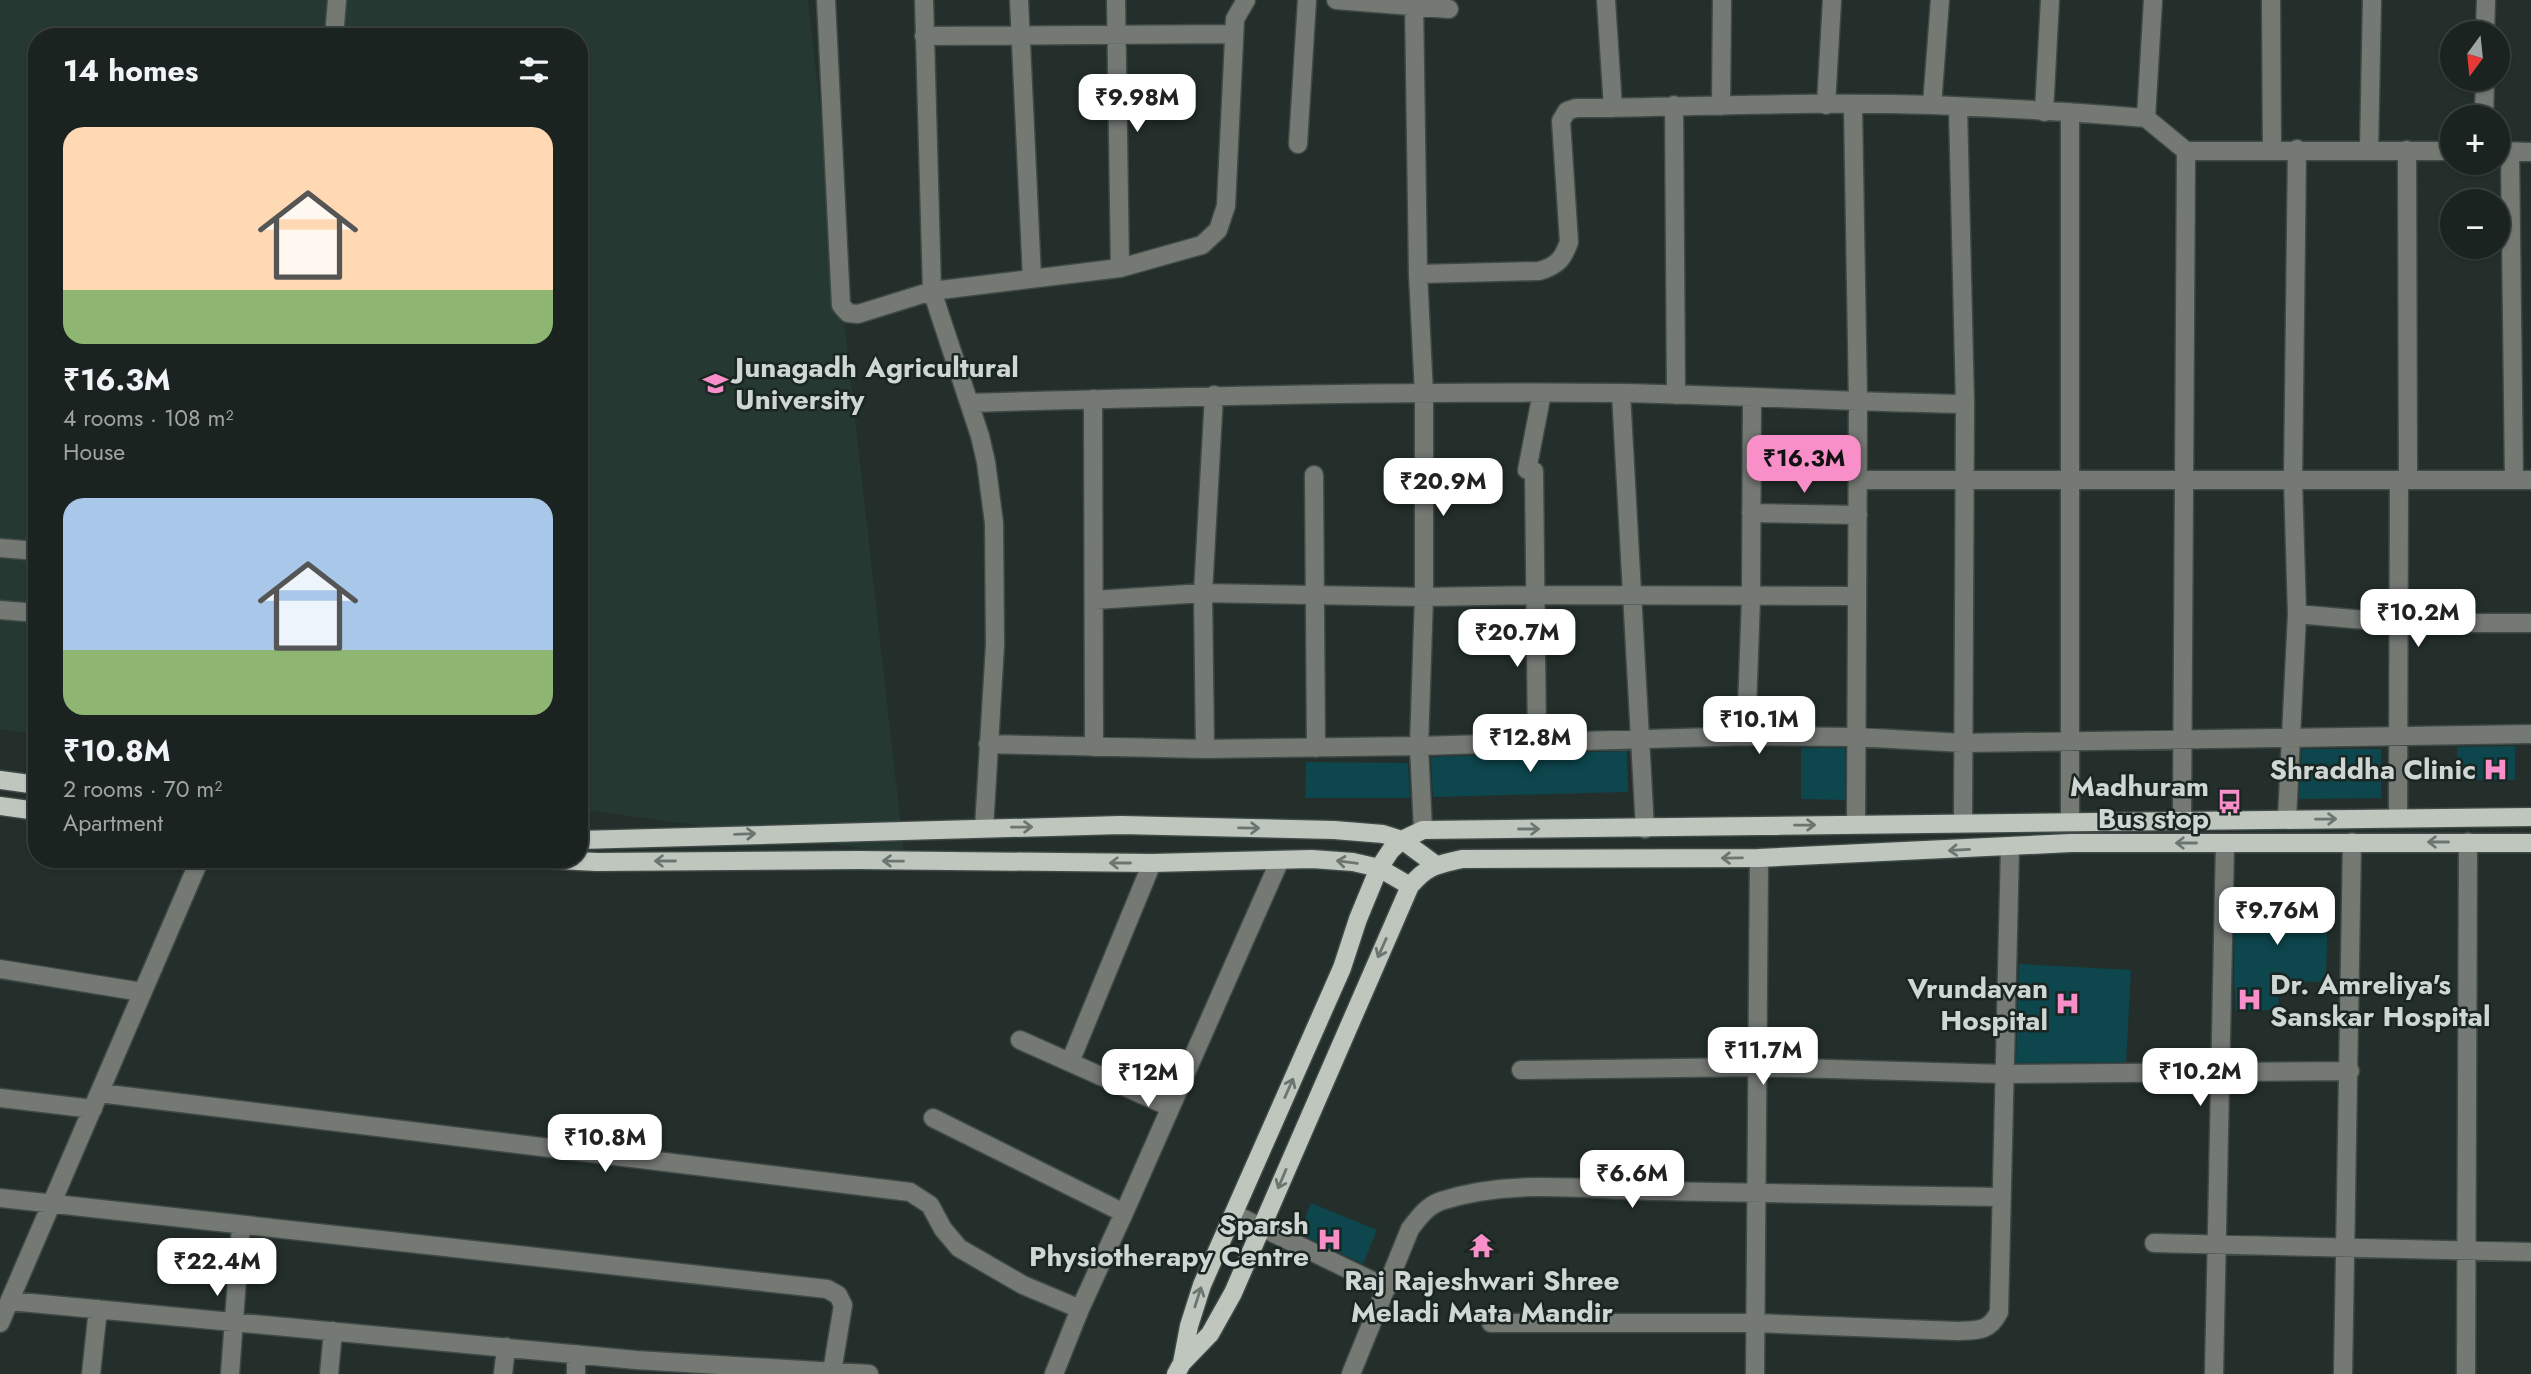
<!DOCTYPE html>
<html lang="en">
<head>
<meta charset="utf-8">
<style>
	:root { --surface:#1b2321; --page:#242b2a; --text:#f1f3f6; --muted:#a0a4a5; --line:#39403f; --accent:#f98fc9 }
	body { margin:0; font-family:Jost,sans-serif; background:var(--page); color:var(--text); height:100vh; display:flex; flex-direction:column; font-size:26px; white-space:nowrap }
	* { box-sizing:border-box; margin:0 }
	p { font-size:23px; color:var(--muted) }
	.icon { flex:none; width:38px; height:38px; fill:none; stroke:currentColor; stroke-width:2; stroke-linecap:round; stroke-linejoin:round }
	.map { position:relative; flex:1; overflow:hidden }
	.sheet { position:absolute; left:28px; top:28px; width:560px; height:840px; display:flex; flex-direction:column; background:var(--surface); border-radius:28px; box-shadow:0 2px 5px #0004,0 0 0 2px var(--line) }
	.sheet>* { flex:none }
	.needle { width:46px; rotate:195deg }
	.buttons { position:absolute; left:2440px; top:21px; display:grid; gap:14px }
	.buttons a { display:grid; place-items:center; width:70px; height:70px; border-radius:50%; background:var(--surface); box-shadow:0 2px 5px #0004,0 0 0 2px var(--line); font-size:35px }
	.price { position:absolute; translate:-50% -60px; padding:0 16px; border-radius:14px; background:#fff; color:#222; font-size:23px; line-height:46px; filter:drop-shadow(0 2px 4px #0008) }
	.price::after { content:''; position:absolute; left:50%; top:42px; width:21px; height:16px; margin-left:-10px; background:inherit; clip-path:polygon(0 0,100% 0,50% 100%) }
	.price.on { background:var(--accent); color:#111 }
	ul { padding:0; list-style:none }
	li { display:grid; align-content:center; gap:14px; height:371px; padding:0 35px }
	li span { display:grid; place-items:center; height:217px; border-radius:21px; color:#555 }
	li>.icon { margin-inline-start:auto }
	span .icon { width:126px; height:126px; fill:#fffc; stroke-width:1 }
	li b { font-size:30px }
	h2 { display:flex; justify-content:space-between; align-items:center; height:84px; padding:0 35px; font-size:30px }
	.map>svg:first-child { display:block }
	.built { fill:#253832 }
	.building { fill:#0d464d }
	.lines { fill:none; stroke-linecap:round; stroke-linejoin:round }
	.minor-casing { stroke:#3f4a47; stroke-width:21 }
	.major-casing { stroke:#3f4a47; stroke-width:21 }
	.minor { stroke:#757974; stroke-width:18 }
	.major { stroke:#bfc6bd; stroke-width:18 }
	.oneway { stroke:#6c7670 }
	.labels { text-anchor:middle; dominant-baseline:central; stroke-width:5; stroke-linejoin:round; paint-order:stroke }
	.poi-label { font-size:28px; font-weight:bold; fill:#cfd6d4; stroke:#1a2622; text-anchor:end }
</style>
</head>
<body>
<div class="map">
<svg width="2531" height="1374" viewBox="0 0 2531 1374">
	<rect width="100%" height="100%" fill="#242f2c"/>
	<path class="built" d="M 0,0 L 808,0 L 904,854 L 579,809 L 579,37 L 37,37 L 37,734 L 0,729 Z"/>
	<path class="building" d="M 2515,746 L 2515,780 L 2457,780 L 2457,747 Z
		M 1801,748 L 1845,748 L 1845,800 L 1801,799 Z
		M 2302,749 L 2381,749 L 2381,798 L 2299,799 Z
		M 1627,751 L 1628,792 L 1433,797 L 1431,757 Z
		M 1306,762 L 1408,763 L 1410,798 L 1305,798 Z
		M 2235,896 L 2328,899 L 2326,982 L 2278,981 L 2279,1010 L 2236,1011 L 2234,980 Z
		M 2019,964 L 2131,970 L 2126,1062 L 2016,1063 Z
		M 1311,1203 L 1377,1230 L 1363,1264 L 1299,1233 Z"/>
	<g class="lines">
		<defs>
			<path id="minor" d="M 826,0 L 841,305 L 848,313 L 858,314 L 932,291 L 1120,268 L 1202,245 L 1218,230 L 1226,206 L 1235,19 L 1246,0
				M 924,0 L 932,291 L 980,436 L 986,462 L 994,523 L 995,645 L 984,828
				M 1019,0 L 1032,278
				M 1116,0 L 1120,268
				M 1336,0 L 1449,9
				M 1414,0 L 1418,274 L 1424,394 L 1424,597 L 1419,746 L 1423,830
				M 1606,0 L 1613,108
				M 2153,0 L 2146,118 L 2186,151 L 2452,151
				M 2271,0 L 2272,149
				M 2485,33 L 2486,0
				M 924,36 L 1233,34
				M 334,37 L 337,0
				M 1674,105 L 1676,395
				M 1826,105 L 1832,0
				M 1932,105 L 1940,0
				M 1721,106 L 1722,0
				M 1853,106 L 1858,403 L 1856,824
				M 1958,107 L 1965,404 L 1963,823
				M 2044,112 L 2050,0
				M 2484,117 L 2485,79
				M 1298,144 L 1307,0
				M 2369,150 L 2372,0
				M 2407,150 L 2408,480
				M 2497,151 L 2531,152
				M 2510,151 L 2514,480
				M 1418,274 L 1539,271 C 1557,266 1563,259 1569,242 L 1561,121 L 1567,111 L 1576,108 C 1695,107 1815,101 1933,105 C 2004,108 2075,112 2146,118
				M 1621,393 L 1645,829
				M 1093,399 L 1094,747
				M 970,403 C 1187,396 1404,391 1621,393 C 1735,395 1850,402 1965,404
				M 1527,470 L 1542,393
				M 1534,471 L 1537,742
				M 1314,475 L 1316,748
				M 1858,480 L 2531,480
				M 1751,513 L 1858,515
				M 0,548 L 37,551
				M 1095,600 L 1203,593 L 1424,597 L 1536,595 L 1857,596
				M 0,610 L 37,613
				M 2297,614 L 2399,623 L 2531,623
				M 1746,736 L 1751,598 L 1752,398
				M 988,744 L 1205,749 L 1419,746 L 1746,736 L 1857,737 L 1963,743 L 2531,734
				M 1205,749 L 1203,593 L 1214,395
				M 2398,818 L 2399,480
				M 2287,819 L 2297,614 L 2293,480 L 2297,149
				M 2182,820 L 2186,151
				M 2070,822 L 2070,112
				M 0,969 L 142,992
				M 1020,1040 L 1170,1107
				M 1070,1062 L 1152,863
				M 1521,1070 L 1756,1067 L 2005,1074 L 2350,1071
				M 99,1093 L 910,1192 L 930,1205 L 943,1229 L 959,1248 L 1023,1285 L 1080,1309
				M 0,1098 L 93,1109
				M 933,1118 L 1124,1213
				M 0,1198 L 827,1289 L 838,1295 L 843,1305 L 832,1372
				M 1234,1214 L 1387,1288
				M 2154,1243 L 2531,1252
				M 10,1301 L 636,1360 L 869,1374
				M 0,1323 L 200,859
				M 1491,1323 L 1755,1323 L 1957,1331 C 1978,1330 1989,1332 1999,1312 L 2010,847
				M 91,1374 L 98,1309
				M 230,1374 L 241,1225
				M 329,1374 L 333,1331
				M 503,1374 L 506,1347
				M 576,1374 L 576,1354
				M 1054,1374 L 1080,1309 L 1124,1213 L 1280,860
				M 1351,1374 L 1410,1229 C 1419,1217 1427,1206 1441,1201 C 1511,1178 1585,1190 1657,1191 C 1772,1194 1887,1195 2002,1197
				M 1755,1374 L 1759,858
				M 2214,1374 L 2225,843
				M 2343,1374 L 2352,842
				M 2466,1374 L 2468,842"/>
			<path id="major" d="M 0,780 L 37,785
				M 0,806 L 37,811
				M 579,840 L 1121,825 L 1334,830 L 1383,834 L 1402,840 L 1436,865
				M 537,859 L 597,862 L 858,860 L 1152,863 L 1312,859 L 1353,862 L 1379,868 L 1410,886
				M 1182,1363 L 1210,1334 L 1233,1293 L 1410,886 C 1428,865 1437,865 1462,859 L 1759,858 L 2071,843 L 2531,843
				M 1176,1374 L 1182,1363 L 1189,1326 L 1202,1285 L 1342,968 L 1358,919 L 1379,868 L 1391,850 L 1402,840 L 1423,830 L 2531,817"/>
		</defs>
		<use href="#minor" class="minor-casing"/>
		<use href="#major" class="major-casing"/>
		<use href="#minor" class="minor"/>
		<use href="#major" class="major"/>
	</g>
	<defs><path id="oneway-shaft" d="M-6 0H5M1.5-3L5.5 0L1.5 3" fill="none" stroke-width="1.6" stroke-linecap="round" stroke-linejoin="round" transform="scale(1.75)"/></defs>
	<g class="oneway">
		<use href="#oneway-shaft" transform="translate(2326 819) rotate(-1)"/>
		<use href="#oneway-shaft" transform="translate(1805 825) rotate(-1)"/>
		<use href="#oneway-shaft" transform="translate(1022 827) rotate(-1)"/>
		<use href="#oneway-shaft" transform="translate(1249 828) rotate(1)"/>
		<use href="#oneway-shaft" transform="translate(1529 829)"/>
		<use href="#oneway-shaft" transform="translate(745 834) rotate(-2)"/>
		<use href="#oneway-shaft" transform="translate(2438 842) rotate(180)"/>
		<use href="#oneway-shaft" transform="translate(2186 843) rotate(-180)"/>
		<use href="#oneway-shaft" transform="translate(1959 850) rotate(177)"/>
		<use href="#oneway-shaft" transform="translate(1732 858) rotate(179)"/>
		<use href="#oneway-shaft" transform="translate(665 861) rotate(180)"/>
		<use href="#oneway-shaft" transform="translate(893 861) rotate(-179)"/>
		<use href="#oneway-shaft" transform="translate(1347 862) rotate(-173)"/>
		<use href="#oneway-shaft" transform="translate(1120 863) rotate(-180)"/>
		<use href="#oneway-shaft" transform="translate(1382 948) rotate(114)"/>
		<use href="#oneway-shaft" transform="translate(1289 1088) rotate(-66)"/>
		<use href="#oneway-shaft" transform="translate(1282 1179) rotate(113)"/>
		<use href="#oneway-shaft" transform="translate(1198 1297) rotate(-72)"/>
	</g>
	<defs>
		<symbol id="university-bare" viewBox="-9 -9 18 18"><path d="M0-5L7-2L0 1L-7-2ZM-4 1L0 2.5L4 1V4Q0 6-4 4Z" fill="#f98fc9" stroke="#1a2622" stroke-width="2.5" paint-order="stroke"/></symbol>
		<symbol id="hospital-bare" viewBox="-9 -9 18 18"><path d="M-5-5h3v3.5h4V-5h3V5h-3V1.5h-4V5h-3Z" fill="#f98fc9" stroke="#1a2622" stroke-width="2.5" paint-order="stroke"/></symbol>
		<symbol id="bus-bare" viewBox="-9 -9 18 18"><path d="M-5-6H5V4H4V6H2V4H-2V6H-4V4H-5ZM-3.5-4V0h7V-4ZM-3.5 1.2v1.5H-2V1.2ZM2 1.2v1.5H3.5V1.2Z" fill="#f98fc9" stroke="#1a2622" stroke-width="2.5" paint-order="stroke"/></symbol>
		<symbol id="temple-bare" viewBox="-9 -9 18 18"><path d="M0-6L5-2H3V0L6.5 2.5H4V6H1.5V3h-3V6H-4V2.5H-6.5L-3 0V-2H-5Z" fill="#f98fc9" stroke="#1a2622" stroke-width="2.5" paint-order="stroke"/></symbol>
	</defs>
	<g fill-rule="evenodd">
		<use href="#university-bare" x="698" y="366" width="35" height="35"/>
		<use href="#hospital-bare" x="2478" y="752" width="35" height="35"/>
		<use href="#bus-bare" x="2212" y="784" width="35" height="35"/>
		<use href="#hospital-bare" x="2232" y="982" width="35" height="35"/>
		<use href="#hospital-bare" x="2050" y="986" width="35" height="35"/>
		<use href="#hospital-bare" x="1312" y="1222" width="35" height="35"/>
		<use href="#temple-bare" x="1464" y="1228" width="35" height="35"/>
	</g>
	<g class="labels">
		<g class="poi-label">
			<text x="735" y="367" text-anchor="start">Junagadh Agricultural<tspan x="735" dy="32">University</tspan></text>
			<text x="2476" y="769">Shraddha Clinic</text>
			<text x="2209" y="786">Madhuram<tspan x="2209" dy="32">Bus stop</tspan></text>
			<text x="2270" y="984" text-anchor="start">Dr. Amreliya's<tspan x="2270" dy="32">Sanskar Hospital</tspan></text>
			<text x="2048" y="988">Vrundavan<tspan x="2048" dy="32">Hospital</tspan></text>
			<text x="1309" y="1224">Sparsh<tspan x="1309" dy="32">Physiotherapy Centre</tspan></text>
			<text x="1482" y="1280" text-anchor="middle">Raj Rajeshwari Shree<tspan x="1482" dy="32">Meladi Mata Mandir</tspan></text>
		</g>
	</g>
</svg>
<div class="buttons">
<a><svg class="needle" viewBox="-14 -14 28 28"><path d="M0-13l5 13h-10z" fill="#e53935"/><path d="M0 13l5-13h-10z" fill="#a0a4a5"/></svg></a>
<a>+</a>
<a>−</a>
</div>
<b class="price" style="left:1137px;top:134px">₹9.98M</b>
<b class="price on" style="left:1804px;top:495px">₹16.3M</b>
<b class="price" style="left:1443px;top:518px">₹20.9M</b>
<b class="price" style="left:2418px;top:649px">₹10.2M</b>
<b class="price" style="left:1517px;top:669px">₹20.7M</b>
<b class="price" style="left:1759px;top:756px">₹10.1M</b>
<b class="price" style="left:1530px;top:774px">₹12.8M</b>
<b class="price" style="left:2277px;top:947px">₹9.76M</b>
<b class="price" style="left:1763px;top:1087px">₹11.7M</b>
<b class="price" style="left:2200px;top:1108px">₹10.2M</b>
<b class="price" style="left:1148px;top:1109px">₹12M</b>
<b class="price" style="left:605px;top:1174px">₹10.8M</b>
<b class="price" style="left:1632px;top:1210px">₹6.6M</b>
<b class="price" style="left:217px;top:1298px">₹22.4M</b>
<section class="sheet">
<h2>14 homes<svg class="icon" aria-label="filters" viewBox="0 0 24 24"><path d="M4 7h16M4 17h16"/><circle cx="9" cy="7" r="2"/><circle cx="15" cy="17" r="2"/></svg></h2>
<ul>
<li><span style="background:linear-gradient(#ffd9b3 75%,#8fb573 0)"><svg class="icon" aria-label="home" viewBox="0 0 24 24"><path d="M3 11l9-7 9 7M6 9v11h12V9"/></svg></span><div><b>₹16.3M</b><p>4 rooms · 108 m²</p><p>House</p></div></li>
<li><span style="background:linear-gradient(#a9c7e8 70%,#8fb573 0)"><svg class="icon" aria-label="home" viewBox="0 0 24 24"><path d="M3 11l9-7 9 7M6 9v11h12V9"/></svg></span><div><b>₹10.8M</b><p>2 rooms · 70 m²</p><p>Apartment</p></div></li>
</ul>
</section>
</div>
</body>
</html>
